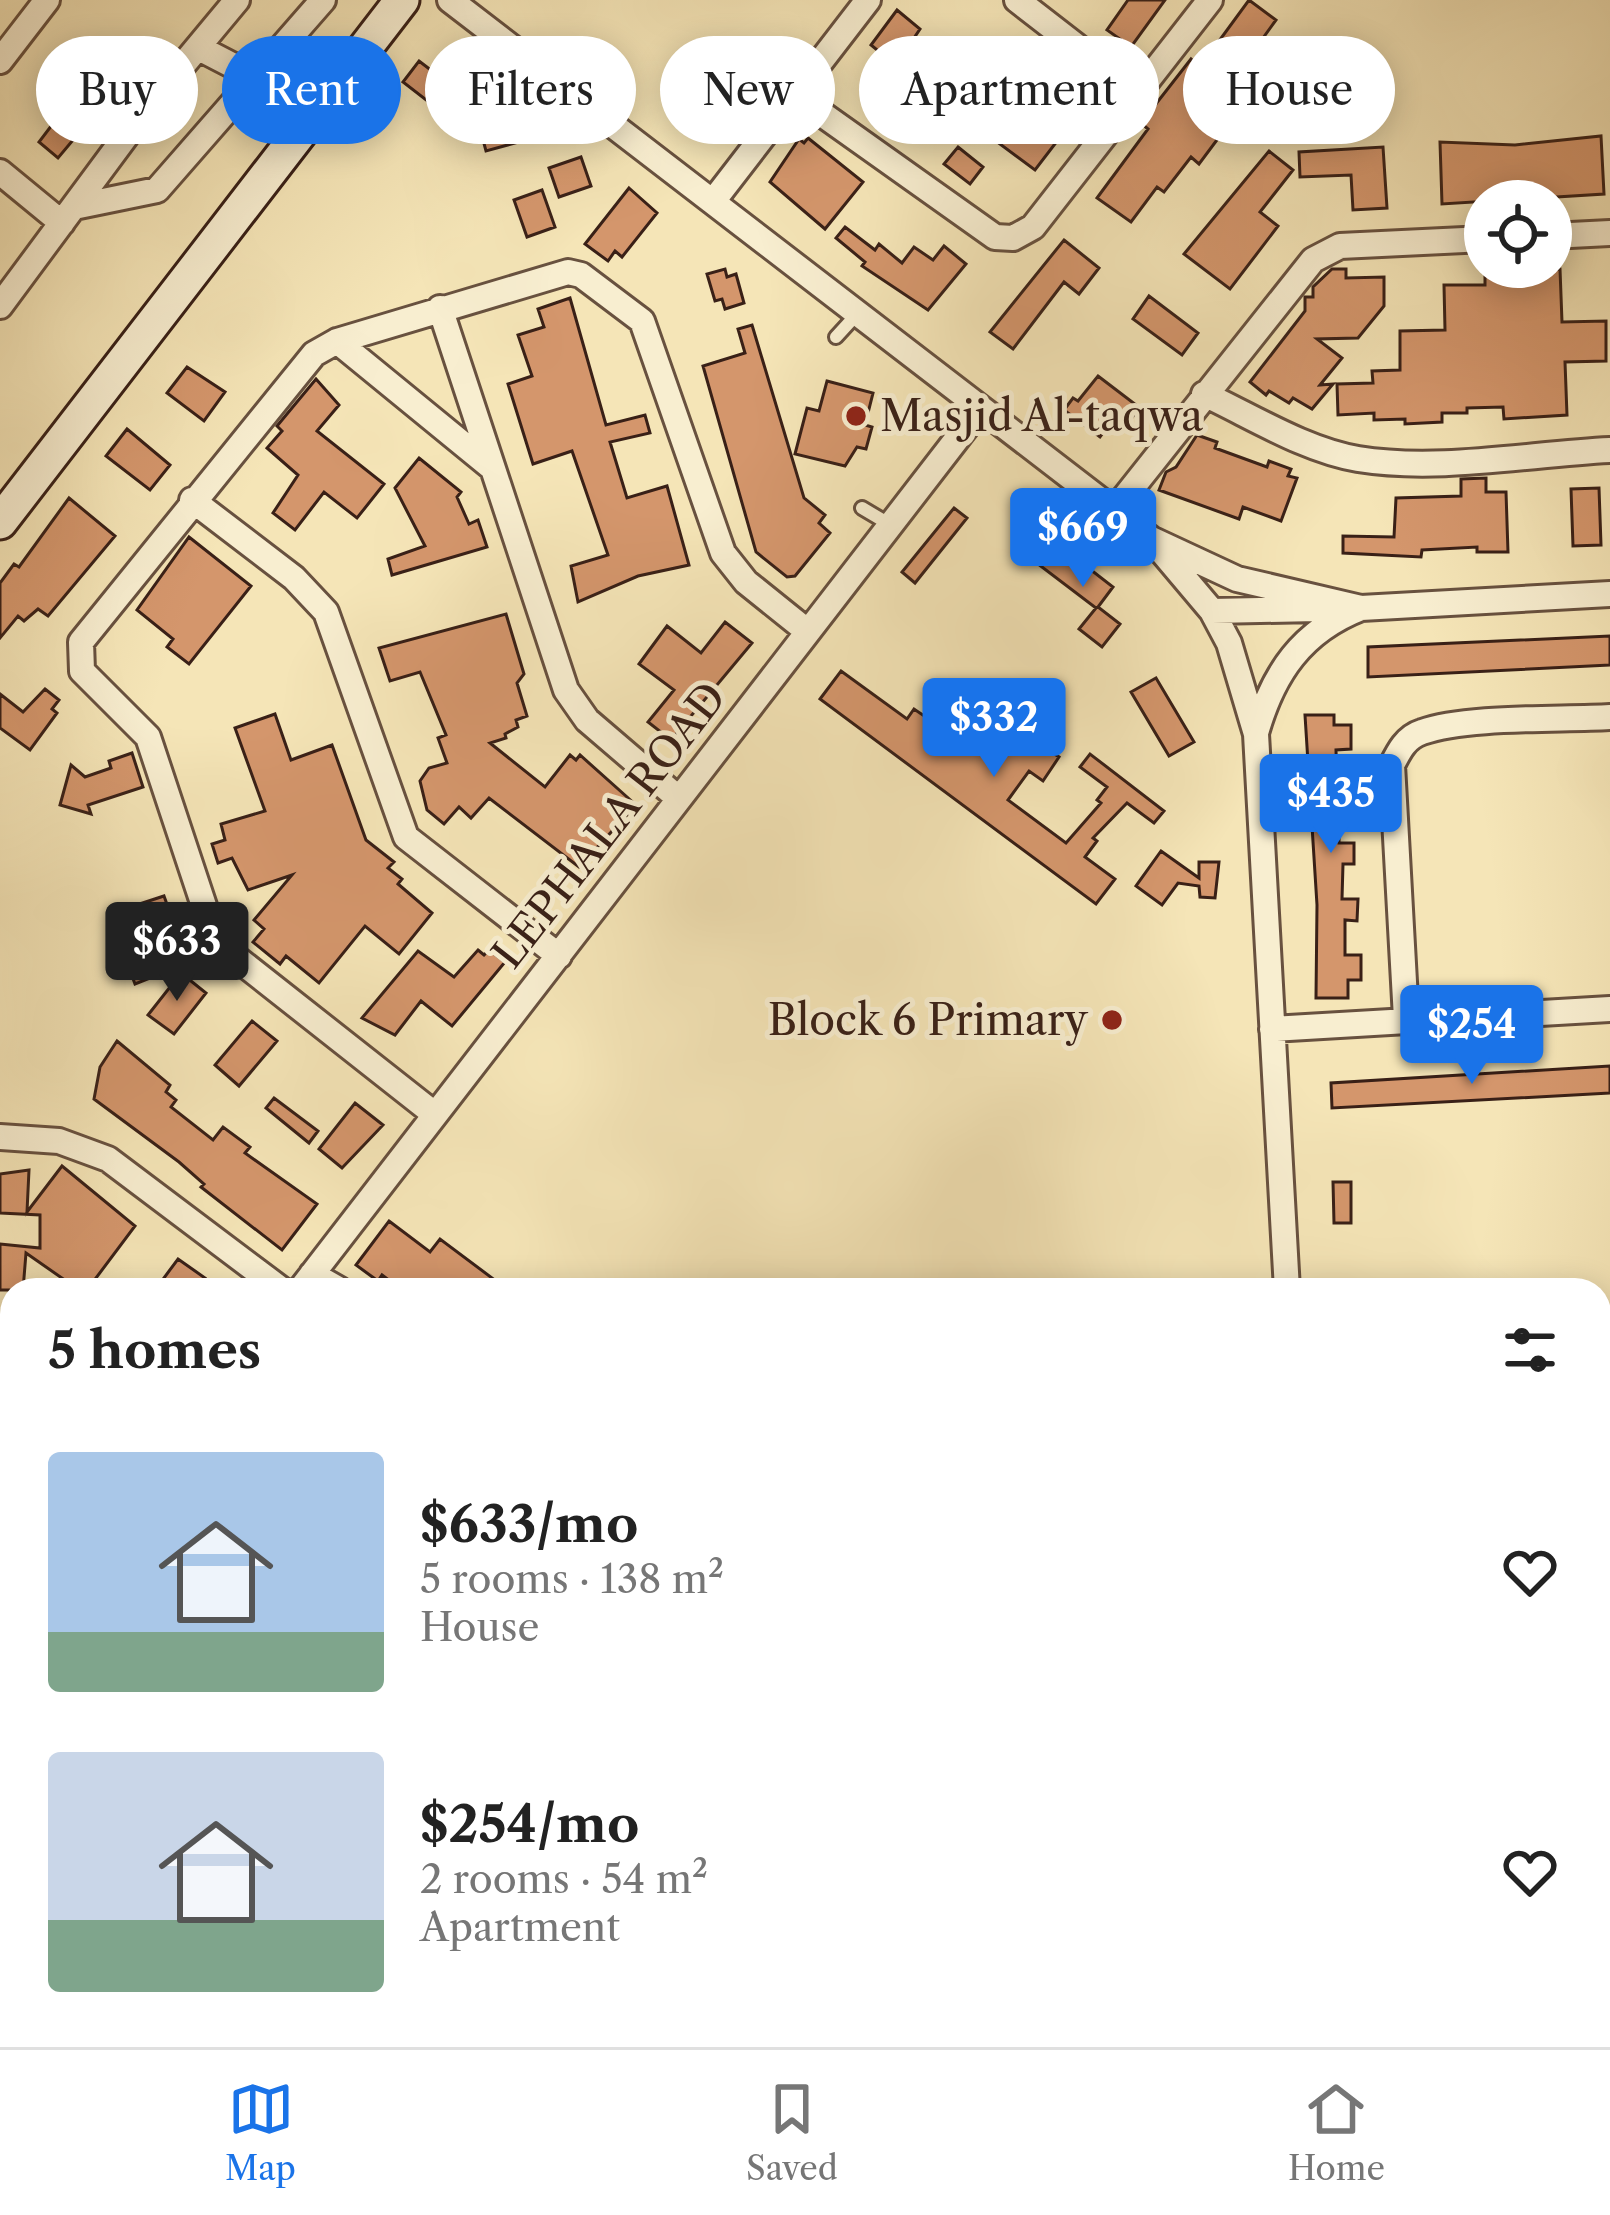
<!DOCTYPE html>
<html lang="en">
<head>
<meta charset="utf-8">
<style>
	:root { --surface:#fff; --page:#f6f6f6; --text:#222; --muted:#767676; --line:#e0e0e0; --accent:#1a73e8 }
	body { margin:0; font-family:"Libre Caslon Text",serif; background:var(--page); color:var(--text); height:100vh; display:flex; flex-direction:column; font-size:45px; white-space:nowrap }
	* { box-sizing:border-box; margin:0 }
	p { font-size:39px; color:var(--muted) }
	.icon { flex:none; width:66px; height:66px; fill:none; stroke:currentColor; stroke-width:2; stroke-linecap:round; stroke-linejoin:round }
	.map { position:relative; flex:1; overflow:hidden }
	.side { position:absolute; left:0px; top:1278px; width:1611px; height:771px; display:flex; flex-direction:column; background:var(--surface); border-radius:36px 36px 0 0; box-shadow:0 6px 30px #0003 }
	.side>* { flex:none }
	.banner { position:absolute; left:36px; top:36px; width:1539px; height:108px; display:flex; gap:24px }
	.buttons { position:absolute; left:1464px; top:180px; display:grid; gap:24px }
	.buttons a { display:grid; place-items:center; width:108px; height:108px; border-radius:50%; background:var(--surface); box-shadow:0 6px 30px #0003; font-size:60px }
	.price { position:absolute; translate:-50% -102px; padding:0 27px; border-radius:12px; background:var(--accent); color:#fff; font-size:39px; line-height:78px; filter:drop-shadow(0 3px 6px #0008) }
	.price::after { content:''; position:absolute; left:50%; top:72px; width:36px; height:27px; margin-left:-18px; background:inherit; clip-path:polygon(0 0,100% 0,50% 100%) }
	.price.active { background:#222; color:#fff }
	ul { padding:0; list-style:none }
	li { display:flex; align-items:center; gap:36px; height:300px; padding:0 48px }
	li span { display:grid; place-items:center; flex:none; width:336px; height:240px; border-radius:12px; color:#555 }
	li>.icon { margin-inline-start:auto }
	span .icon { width:144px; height:144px; fill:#fffc; stroke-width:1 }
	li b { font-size:51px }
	h2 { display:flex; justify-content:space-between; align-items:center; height:144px; padding:0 48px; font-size:51px }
	.tag { padding:0 42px; border-radius:54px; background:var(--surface); box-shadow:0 6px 30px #0003; font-size:42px; line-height:108px }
	.tag.active { background:var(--accent); color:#fff }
	.tabs { display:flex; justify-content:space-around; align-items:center; height:168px; border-top:3px solid var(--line); background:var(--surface); font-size:33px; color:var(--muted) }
	.tabs a { display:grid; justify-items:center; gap:6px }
	.tabs .active { color:var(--accent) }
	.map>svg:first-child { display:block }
	.building { fill:#d4966c; stroke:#392017; stroke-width:3 }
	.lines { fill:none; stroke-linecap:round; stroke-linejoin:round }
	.lane-casing { stroke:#68513f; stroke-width:18 }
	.street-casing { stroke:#68513f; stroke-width:30 }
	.secondary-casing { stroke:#392017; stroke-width:39 }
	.lane { stroke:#f8eed0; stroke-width:12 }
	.street { stroke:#f8eed0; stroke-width:24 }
	.secondary { stroke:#f8eed0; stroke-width:33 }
	.poi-dot { fill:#8f2418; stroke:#f8eed0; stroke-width:4.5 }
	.labels { text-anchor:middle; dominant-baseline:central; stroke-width:10; stroke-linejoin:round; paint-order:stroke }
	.poi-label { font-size:42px; fill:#392017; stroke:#f8eed0; text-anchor:start }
	.street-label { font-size:42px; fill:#392017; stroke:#f8eed0 }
</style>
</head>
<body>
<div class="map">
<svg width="1610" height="2047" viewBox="0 0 1610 2047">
	<rect width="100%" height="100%" fill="#f5e5b7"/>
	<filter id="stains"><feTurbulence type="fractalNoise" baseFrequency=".00167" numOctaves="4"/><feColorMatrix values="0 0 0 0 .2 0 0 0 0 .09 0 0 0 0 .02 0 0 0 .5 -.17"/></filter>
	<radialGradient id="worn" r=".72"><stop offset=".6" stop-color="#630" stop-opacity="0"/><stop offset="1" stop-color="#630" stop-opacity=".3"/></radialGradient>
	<path class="building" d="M 1128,0 L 1165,0 L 1131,47 L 1107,30 Z
		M 1249,0 L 1276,20 L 1250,56 L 1270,69 L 1199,164 L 1191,157 L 1164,192 L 1157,187 L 1131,222 L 1097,198 L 1148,129 L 1141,123 L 1191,59 L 1200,67 Z
		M 897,10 L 920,29 L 904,53 L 950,87 L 967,65 L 1061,136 L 1035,170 L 930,92 L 916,109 L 898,96 L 903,89 L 896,83 L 904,72 L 871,45 Z
		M 419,61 L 492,117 L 518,111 L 526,140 L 486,151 L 475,110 L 461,127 L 403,82 Z
		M 71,84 L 108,112 L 87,140 L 78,134 L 58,158 L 39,142 L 55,121 L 44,112 Z
		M 1601,136 L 1604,194 L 1442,204 L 1440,142 L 1515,145 Z
		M 808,138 L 863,182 L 825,229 L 770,182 L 799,139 L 804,143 Z
		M 958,147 L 983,167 L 970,184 L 944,164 Z
		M 1383,147 L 1387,208 L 1353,210 L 1351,175 L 1300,177 L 1299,152 Z
		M 1269,151 L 1293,170 L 1260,212 L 1278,226 L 1230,289 L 1184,254 Z
		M 581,157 L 591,186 L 559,197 L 549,168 Z
		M 629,188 L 657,213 L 622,257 L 615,251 L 608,261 L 585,244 Z
		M 542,190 L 555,227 L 527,237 L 514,200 Z
		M 845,227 L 875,250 L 879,244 L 902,263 L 914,247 L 933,260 L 944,246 L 966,264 L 928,310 L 862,266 L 865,262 L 836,238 Z
		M 1064,240 L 1099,268 L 1079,294 L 1064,282 L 1013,349 L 990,332 Z
		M 725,269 L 727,277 L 736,274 L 744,303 L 725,309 L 722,299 L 715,301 L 707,274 Z
		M 1332,269 L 1346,269 L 1346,278 L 1384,277 L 1384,306 L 1358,338 L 1317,339 L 1342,358 L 1320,385 L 1333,384 L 1312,409 L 1293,398 L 1289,403 L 1269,391 L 1266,395 L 1250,382 L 1305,311 L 1305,297 L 1313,297 L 1313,287 Z
		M 1560,269 L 1562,322 L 1606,321 L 1606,361 L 1565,362 L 1567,415 L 1504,419 L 1503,407 L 1467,408 L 1467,413 L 1442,413 L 1442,422 L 1405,424 L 1405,419 L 1374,420 L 1374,413 L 1338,415 L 1337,384 L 1373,383 L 1372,371 L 1400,370 L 1400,331 L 1445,330 L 1444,285 L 1485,285 L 1485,272 Z
		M 1149,296 L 1198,333 L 1182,355 L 1133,319 Z
		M 570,298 L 606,425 L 645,415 L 650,433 L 610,442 L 627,498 L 667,486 L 689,565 L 638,576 L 578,602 L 571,566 L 608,555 L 572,451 L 533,464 L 508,384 L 532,376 L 518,335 L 544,327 L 538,309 Z
		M 752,325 L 804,498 L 825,515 L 819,523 L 830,533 L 795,576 L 787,577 L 756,552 L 703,366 L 745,353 L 738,329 Z
		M 187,367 L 225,392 L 204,421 L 167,393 Z
		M 1098,376 L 1140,408 L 1126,425 L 1121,422 L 1114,431 L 1108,426 L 1100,437 L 1064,410 L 1073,398 L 1078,401 Z
		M 316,379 L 339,405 L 317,431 L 384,484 L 357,518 L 324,492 L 295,530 L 273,513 L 298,475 L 267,448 L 282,431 L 277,426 Z
		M 827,381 L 873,393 L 865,425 L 872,427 L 866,449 L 857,447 L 845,466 L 795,454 L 807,408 L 819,411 Z
		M 127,429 L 170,465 L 150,490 L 106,456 Z
		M 1197,435 L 1217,442 L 1215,448 L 1267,467 L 1269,461 L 1291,469 L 1288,476 L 1297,478 L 1281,521 L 1243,507 L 1239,519 L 1159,490 L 1166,472 L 1176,467 Z
		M 419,458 L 461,492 L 457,497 L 469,524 L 478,520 L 487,547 L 392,575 L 388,559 L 425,546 L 395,488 Z
		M 1486,478 L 1486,492 L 1506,492 L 1508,552 L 1477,552 L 1477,547 L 1422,550 L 1421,557 L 1343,553 L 1343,536 L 1394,537 L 1396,498 L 1461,496 L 1461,479 Z
		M 1599,488 L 1601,545 L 1573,546 L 1571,489 Z
		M 69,498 L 115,536 L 48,616 L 38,609 L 24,621 L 18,616 L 0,638 L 0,583 L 14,564 L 19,567 Z
		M 954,508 L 967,518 L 915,583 L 902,572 Z
		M 189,537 L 251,586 L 189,664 L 167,647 L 173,639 L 137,610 Z
		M 1055,542 L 1113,587 L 1098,607 L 1120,624 L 1102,647 L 1079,629 L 1096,608 L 1038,564 Z
		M 506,614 L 524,674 L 517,683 L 527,716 L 516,720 L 518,727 L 505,734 L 506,738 L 490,743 L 545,787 L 570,755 L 576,760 L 580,755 L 636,805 L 579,867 L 489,798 L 471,818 L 459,807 L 444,824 L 427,810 L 420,781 L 429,768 L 447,763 L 438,738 L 446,735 L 420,672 L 390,681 L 379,648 Z
		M 725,622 L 752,643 L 671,740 L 648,722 L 674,690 L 639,664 L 667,626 L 701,653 Z
		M 1610,636 L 1610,665 L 1368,677 L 1368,647 Z
		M 841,671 L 907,719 L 914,709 L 973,749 L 996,715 L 1059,757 L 1043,781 L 1029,771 L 1008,800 L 1066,843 L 1101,803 L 1097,800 L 1107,787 L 1080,767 L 1090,754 L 1164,811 L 1154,823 L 1127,803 L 1093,838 L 1097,841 L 1085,857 L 1115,879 L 1096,904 L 820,699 Z
		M 1156,678 L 1194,742 L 1169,756 L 1131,692 Z
		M 45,689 L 59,700 L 52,709 L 57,713 L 30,750 L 0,728 L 0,694 L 23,712 Z
		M 275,714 L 291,760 L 332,745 L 366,840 L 394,862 L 388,868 L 402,879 L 398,884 L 432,913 L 399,954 L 365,926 L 319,983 L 286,956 L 280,964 L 253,942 L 264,929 L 254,920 L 292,875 L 248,890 L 232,858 L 218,863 L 212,844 L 225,840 L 221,824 L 265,811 L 235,728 Z
		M 1305,715 L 1334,715 L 1334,725 L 1351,725 L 1351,749 L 1336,750 L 1337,784 L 1354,784 L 1355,807 L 1339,807 L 1339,843 L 1354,843 L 1354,864 L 1343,864 L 1342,899 L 1358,899 L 1357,921 L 1345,920 L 1345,955 L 1361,955 L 1361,980 L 1348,980 L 1348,998 L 1316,998 L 1317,905 Z
		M 132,753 L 143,787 L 88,805 L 91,814 L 60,805 L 71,765 L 85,777 L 111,768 L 109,761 Z
		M 1161,851 L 1199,878 L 1199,862 L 1219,862 L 1215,898 L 1200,897 L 1199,886 L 1178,883 L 1162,905 L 1136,886 Z
		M 164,896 L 188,963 L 135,984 L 109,914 Z
		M 478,950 L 484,955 L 489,950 L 505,962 L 452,1026 L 421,1001 L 395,1035 L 362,1018 L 418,951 L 454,977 Z
		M 181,973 L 206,993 L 174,1034 L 148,1015 Z
		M 252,1021 L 277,1041 L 239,1086 L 215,1065 Z
		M 117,1041 L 170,1085 L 166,1092 L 176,1100 L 171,1107 L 213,1140 L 223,1127 L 250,1147 L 245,1153 L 317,1204 L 282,1250 L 201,1187 L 204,1184 L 179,1162 L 94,1099 L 100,1067 Z
		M 1610,1066 L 1610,1093 L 1332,1108 L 1331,1083 Z
		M 274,1098 L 318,1131 L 309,1143 L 266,1108 Z
		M 355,1103 L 383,1125 L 342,1168 L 319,1149 Z
		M 62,1166 L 135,1226 L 87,1290 L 79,1290 L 26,1253 L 23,1290 L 0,1290 L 0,1244 L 40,1248 L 40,1215 L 0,1213 L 0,1174 L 29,1170 L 27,1212 Z
		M 1333,1182 L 1351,1182 L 1351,1223 L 1334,1223 Z
		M 389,1221 L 430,1252 L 440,1239 L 508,1290 L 402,1290 L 382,1275 L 378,1281 L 356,1265 Z
		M 178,1259 L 205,1278 L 196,1290 L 155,1290 Z"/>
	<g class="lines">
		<defs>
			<path id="lane" d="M 836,337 L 858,313
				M 862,508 L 889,524"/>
			<path id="street" d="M 450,0 L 1151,539 L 1237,579 L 1361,608 L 1610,594
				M 1017,0 L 1137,93
				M 199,48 L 255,77 L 303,129
				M 0,61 L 47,0
				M 798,97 L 995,237 L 1013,238 L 1033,227 L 1210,0
				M 0,172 L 62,223
				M 714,200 L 868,0
				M 74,207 L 157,190 L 323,0
				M 1551,236 L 1610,233
				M 0,306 L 143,113 L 237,0
				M 440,308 L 566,690 L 587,720 L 678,798
				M 337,341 L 491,467
				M 1204,394 C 1253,417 1305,450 1358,459 C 1438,472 1529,454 1610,450
				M 192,500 L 294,578 L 326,612 L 406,837 L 559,956
				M 1113,512 L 1313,260 L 1340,246 L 1485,239
				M 1158,547 L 1212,611 L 1229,643 L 1256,734 L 1287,1290
				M 1212,611 L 1317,609
				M 1256,733 C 1273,673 1302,631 1361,608
				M 1406,1018 L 1392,765 C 1399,751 1406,737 1422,732 C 1466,716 1560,720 1610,717
				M 1272,1029 L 1610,1009
				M 433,1113 L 216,942 L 148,737 L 82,671 L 81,642 L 314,354 L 337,341 L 568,272 L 581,275 L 642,321 L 723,553 L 746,582 L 807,631
				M 0,1137 L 59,1141 L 108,1159 L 282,1290
				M 312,1274 L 340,1290
				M 300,1290 L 980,409
				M 0,1342 L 12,1345
				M 0,1594 L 12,1603
				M 0,1679 L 12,1663
				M 0,2020 L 12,2005
				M 13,2037 L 26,2047
				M 817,2037 L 817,2047
				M 937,2037 L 938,2047
				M 1059,2037 L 1059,2047
				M 1182,2037 L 1183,2047
				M 1328,2037 L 1329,2047
				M 516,2047 L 524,2037"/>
			<path id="secondary" d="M 0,522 L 402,0"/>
		</defs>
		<use href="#lane" class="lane-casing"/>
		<use href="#street" class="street-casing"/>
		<use href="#secondary" class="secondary-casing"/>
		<use href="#lane" class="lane"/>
		<use href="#street" class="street"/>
		<use href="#secondary" class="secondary"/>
	</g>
	<g class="poi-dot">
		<circle cx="856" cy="416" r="12"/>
		<circle cx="1112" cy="1020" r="12"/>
	</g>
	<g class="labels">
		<g class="poi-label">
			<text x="880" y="416">Masjid Al-taqwa</text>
			<text x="1088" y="1020" text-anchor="end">Block 6 Primary</text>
		</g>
		<g class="street-label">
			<text transform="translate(609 825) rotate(-52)">LEPHALA ROAD</text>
		</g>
	</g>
	<rect width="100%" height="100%" filter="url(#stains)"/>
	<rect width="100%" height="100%" fill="url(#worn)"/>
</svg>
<div class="buttons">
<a><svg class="icon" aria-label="locate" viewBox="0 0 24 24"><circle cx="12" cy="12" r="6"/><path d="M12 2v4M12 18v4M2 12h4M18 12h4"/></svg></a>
</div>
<b class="price" style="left:1083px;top:590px">$669</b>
<b class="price" style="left:994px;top:780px">$332</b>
<b class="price" style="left:1331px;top:856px">$435</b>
<b class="price active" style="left:177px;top:1004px">$633</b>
<b class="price" style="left:1472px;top:1087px">$254</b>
<div class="banner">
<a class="tag">Buy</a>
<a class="tag active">Rent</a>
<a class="tag">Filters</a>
<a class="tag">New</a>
<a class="tag">Apartment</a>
<a class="tag">House</a>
</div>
<section class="side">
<h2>5 homes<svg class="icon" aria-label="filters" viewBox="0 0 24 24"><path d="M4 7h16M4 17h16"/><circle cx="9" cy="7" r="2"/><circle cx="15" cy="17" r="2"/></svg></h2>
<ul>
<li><span style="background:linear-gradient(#a9c7e8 75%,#7fa58c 0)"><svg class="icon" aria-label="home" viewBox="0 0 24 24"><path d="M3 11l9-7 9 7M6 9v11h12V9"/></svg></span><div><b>$633/mo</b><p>5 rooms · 138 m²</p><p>House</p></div><svg class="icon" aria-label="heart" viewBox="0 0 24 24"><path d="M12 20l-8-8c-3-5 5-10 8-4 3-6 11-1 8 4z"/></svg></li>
<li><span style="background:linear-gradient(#c9d6e8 70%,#7fa58c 0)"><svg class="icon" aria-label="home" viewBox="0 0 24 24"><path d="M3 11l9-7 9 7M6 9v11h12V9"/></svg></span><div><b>$254/mo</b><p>2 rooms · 54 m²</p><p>Apartment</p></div><svg class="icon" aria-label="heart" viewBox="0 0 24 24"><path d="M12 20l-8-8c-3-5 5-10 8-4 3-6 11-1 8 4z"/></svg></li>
</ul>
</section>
</div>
<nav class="tabs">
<a class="active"><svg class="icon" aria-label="map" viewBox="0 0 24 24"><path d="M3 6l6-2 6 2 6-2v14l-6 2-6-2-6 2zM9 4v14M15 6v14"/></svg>Map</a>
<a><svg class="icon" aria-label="saved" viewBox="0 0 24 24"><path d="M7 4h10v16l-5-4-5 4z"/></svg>Saved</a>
<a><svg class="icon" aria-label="home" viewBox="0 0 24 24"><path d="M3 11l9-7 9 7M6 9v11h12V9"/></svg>Home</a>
</nav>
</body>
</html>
